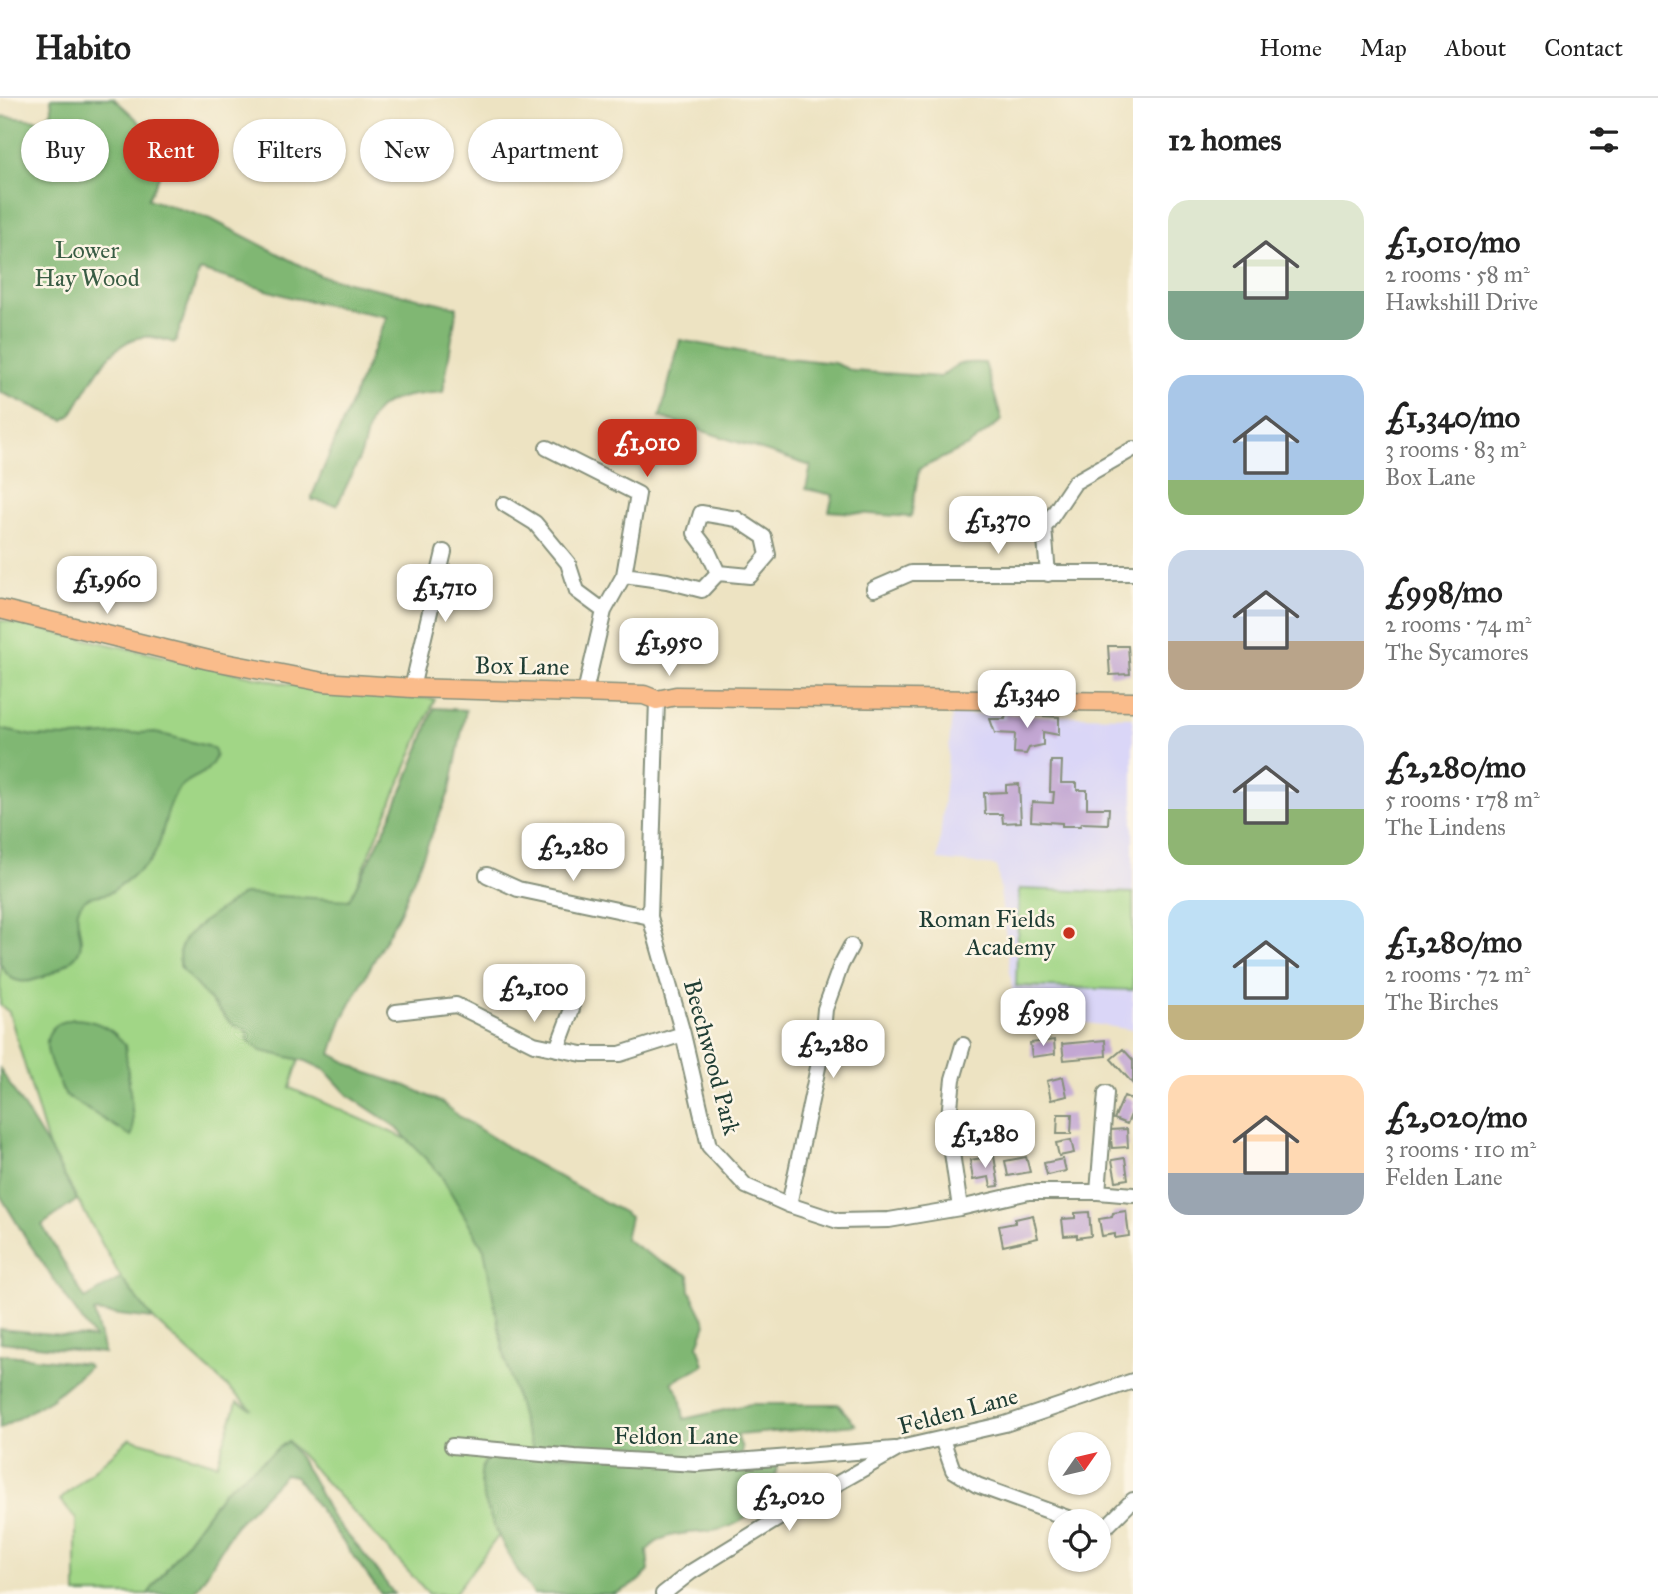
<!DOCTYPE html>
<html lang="en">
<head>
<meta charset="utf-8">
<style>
	:root { --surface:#fff; --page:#f2f2f2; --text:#222; --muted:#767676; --line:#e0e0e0; --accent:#c8321e }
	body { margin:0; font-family:"IM FELL Great Primer",serif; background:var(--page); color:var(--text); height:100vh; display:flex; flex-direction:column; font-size:26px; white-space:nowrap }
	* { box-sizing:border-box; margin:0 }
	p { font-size:23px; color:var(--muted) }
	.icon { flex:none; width:38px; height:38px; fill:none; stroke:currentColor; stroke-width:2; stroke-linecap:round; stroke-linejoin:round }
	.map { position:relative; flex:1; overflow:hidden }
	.details { display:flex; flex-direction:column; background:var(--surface); width:525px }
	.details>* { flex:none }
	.hud { position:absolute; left:21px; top:21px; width:665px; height:63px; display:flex; gap:14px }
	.needle { width:46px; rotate:56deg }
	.fabs { position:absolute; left:1048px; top:1334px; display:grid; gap:14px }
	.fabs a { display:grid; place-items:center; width:63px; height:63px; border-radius:50%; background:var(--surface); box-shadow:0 2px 5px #0004; font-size:35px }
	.price { position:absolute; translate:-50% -60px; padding:0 16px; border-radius:14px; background:#fff; color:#222; font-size:23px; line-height:46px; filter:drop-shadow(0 2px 4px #0008) }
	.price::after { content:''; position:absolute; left:50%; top:42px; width:21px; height:16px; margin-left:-10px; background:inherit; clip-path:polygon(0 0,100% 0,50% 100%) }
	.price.active { background:var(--accent); color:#fff }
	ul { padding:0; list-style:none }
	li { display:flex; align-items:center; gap:21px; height:175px; padding:0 35px }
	li span { display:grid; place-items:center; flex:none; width:196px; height:140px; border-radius:21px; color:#555 }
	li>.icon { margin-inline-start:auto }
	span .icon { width:84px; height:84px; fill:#fffc; stroke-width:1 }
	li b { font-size:30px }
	h2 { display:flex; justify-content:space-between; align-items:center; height:84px; padding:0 35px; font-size:30px }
	.chip { padding:0 24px; border-radius:32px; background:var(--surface); box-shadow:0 2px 5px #0004; font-size:24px; line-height:63px }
	.chip.active { background:var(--accent); color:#fff }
	header { display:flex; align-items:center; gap:42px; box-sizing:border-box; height:98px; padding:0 35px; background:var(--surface); border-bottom:2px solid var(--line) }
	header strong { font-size:33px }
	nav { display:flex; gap:38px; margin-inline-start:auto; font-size:24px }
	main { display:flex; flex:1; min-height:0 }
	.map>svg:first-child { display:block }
	.built { fill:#dad6f7 }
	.green { fill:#a1d686; stroke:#608a5d; stroke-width:2 }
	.forest { fill:#80b773; stroke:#507a54; stroke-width:2 }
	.building { fill:#c3a7d3 }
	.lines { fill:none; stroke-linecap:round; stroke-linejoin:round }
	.minor-casing { stroke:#86907b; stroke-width:18 }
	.major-casing { stroke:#86907b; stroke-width:21 }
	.minor { stroke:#fff; stroke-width:14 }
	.major { stroke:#fabc8b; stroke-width:18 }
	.poi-dot { fill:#c8321e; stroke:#fcf5e5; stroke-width:2.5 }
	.labels { text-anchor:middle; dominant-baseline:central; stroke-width:5; stroke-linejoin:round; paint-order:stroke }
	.park-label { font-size:24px; fill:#395c44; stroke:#fcf5e5 }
	.street-label { font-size:24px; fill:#1f3d34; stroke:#fcf5e5 }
	.poi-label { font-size:24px; fill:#1f3d34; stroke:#fcf5e5; text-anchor:end }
</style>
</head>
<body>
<header>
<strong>Habito</strong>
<nav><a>Home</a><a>Map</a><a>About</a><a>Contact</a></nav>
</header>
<main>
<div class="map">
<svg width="1133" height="1496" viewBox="0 0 1133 1496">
	<rect width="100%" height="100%" fill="#fcf5e5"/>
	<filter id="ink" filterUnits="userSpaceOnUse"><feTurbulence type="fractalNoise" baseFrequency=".0143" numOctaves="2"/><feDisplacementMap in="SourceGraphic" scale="14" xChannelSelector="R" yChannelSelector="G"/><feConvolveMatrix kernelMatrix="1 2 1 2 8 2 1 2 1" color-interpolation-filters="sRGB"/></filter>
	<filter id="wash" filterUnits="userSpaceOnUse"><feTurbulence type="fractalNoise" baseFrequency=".00686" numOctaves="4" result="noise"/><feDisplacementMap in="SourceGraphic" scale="28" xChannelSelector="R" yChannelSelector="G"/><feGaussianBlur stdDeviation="1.57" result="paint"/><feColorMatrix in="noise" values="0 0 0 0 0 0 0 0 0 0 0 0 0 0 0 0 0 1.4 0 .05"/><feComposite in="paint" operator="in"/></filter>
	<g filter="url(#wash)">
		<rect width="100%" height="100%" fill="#ede3c2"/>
		<path class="built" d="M 952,616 L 1133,619 L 1133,932 L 1015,914 L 997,768 L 938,762 Z"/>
		<path class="green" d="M 0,522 L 286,586 L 435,601 L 354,793 L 290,990 L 603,1127 L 671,1212 L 454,1496 L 429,1496 L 288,1343 L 224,1393 L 148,1496 L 76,1496 L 76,1421 L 60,1402 L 130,1340 L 217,1366 L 237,1304 L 252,1311 L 153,1221 L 121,1180 L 49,1050 L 9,914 L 0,907 Z
			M 1019,791 L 1133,795 L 1133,892 L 1016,888 Z"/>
		<path class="forest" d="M 51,0 L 113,0 C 142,25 152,32 163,70 L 148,101 L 211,121 L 321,178 L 457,209 L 443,294 C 418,296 380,297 370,324 C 366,335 365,346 361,356 C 354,374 345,390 337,407 L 312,402 L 312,398 L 387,219 L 290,199 L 200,172 L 175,245 C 164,242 154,237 143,239 C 108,243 88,291 71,317 L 64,322 L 0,294 L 0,18 L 46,23 L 52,12 Z
			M 680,242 L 759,257 L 834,265 L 853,273 L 940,279 C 959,264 960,264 985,265 L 1002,322 L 968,348 L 919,371 L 911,419 L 829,413 L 833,397 L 806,391 L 811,368 L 660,319 Z
			M 434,610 L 466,612 L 450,692 L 400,814 L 342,922 L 331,956 L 365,974 L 407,988 L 443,1005 L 457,1017 L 525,1060 L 623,1114 L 630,1119 L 625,1141 L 661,1164 L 689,1177 L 690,1193 L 706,1226 L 698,1247 L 704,1267 L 672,1284 L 680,1298 L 684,1321 L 751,1306 L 838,1306 L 856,1327 L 737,1337 L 742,1351 L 740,1357 L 733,1361 L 534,1353 L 523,1325 L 504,1256 L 484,1151 L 440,1076 L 396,1029 L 348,997 L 325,972 L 306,963 L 261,953 L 249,944 L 247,933 L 237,929 L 229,923 L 184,874 L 180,868 L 179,854 L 185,840 L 204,823 L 243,796 L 349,802 C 383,740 411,677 434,610 Z
			M 0,631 L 33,638 L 73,639 L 154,634 L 207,648 L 214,651 L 216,657 C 208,681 190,676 178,692 C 162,714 165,749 147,766 C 143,770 112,794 109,795 C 98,799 89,795 81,806 C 71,819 86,839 79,853 C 72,867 34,887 19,883 C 9,881 4,873 0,865 Z
			M 73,921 C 94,921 113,930 125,947 L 133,1021 L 133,1034 L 131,1038 L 66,998 L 63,993 C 51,966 29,929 73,921 Z
			M 0,971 L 49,1050 L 77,1102 L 42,1127 L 85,1201 L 121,1180 L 153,1221 L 94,1214 L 104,1255 L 0,1244 L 0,1231 L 94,1240 L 29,1145 L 0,1097 Z
			M 0,1256 L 87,1266 L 89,1269 L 51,1301 L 0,1331 Z
			M 288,1343 L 310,1377 L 331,1418 L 368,1461 L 394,1496 L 381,1496 L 295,1378 L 285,1376 L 235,1428 L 203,1482 L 192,1496 L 148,1496 L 224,1393 Z
			M 491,1355 L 777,1364 C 776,1400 747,1428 712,1433 C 688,1436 662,1433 647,1453 L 649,1473 C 640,1484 627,1491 614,1496 L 534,1496 C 514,1471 478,1407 481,1375 C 482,1367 486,1361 491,1355 Z"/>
		<g id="blocks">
			<path class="building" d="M 1108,548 L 1128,548 L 1130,576 L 1110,577 Z
				M 1006,616 L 1059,619 L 1059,637 L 1043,634 L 1043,647 L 1029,650 L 1026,656 L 1014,655 L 1015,636 L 995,635 L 990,621 L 1005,621 Z
				M 1051,663 L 1062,663 L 1061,685 L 1077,685 L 1077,692 L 1087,692 L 1087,710 L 1109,710 L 1108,726 L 1081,725 L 1080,728 L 1062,728 L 1062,725 L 1031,723 L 1032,704 L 1053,705 L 1054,694 L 1050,694 Z
				M 1019,686 L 1021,724 L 1003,725 L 1002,716 L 985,716 L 984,695 L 1006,694 L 1006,687 Z
				M 1054,942 L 1055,956 L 1032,959 L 1030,945 Z
				M 1105,942 L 1106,958 L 1064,962 L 1062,946 Z
				M 1123,951 L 1133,962 L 1133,986 L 1111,961 Z
				M 1063,979 L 1067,998 L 1051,1002 L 1047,983 Z
				M 1124,998 L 1133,1002 L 1133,1012 L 1127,1026 L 1114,1021 Z
				M 1058,1016 L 1072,1016 L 1071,1036 L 1057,1036 Z
				M 1127,1031 L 1128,1049 L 1112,1050 L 1110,1032 Z
				M 1071,1042 L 1074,1055 L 1059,1058 L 1056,1045 Z
				M 994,1058 L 999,1088 L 991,1089 L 989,1079 L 973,1082 L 970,1062 Z
				M 1026,1059 L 1030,1074 L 1008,1078 L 1005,1063 Z
				M 1125,1060 L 1128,1081 L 1116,1083 L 1112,1062 Z
				M 1063,1061 L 1066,1073 L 1047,1077 L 1044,1065 Z
				M 1126,1113 L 1129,1138 L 1115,1140 L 1115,1136 L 1102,1138 L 1099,1121 L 1112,1119 L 1113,1115 Z
				M 1089,1114 L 1091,1138 L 1077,1140 L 1077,1137 L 1064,1138 L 1062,1121 L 1075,1120 L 1075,1115 Z
				M 1033,1117 L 1038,1140 L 1003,1148 L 999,1128 L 1015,1125 L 1015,1121 Z"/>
		</g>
	</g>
	<g filter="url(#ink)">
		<use href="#blocks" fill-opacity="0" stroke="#86907b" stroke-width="2"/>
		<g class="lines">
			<defs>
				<path id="minor" d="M 547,350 L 638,396 L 624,477 L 604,513 L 585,594
					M 504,406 L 535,425 L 568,465 L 577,493 L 604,513
					M 1048,476 L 1044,430 L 1075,384 L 1133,351
					M 624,477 L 667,483 L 702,492 L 718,475 L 750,478 L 768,457 L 764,439 L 737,421 L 701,415 L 695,435 L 707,451 L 718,475
					M 874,491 L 911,475 L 1133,475
					M 412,590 L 444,454
					M 657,602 L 650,819 L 683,936 L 709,1048 L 746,1088 L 789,1107 L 838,1123 L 889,1122 L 960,1110 L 1029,1094 L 1098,1094 L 1133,1097
					M 487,777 L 518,791 L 650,819
					M 396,914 L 456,907 L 534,946 L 582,956 L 620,956 L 683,936
					M 557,951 L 572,911
					M 1098,1094 L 1106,995
					M 789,1107 L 821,955 L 825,911 L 841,867 L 851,848
					M 960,1110 L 948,1027 L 953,981 L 963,947
					M 942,1341 L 953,1372 L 977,1387 L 1076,1423
					M 452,1348 L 575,1359 L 697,1366 L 895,1351
					M 1099,1428 L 1109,1426 L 1133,1402
					M 663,1496 L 691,1474 L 810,1401 L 900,1350 L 1005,1326 L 1133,1283"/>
				<path id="major" d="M 0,511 L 209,562 L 323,584 L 412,590 L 644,597 L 657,602 L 676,598 L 1133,604"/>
			</defs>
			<use href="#minor" class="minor-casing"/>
			<use href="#major" class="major-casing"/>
			<use href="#minor" class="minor"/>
			<use href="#major" class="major"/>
		</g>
	</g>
	<circle class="poi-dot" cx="1069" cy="835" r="7"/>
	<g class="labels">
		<g class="park-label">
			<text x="87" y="152">Lower<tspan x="87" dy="28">Hay Wood</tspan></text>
		</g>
		<g class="street-label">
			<text transform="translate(522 568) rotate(1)">Box Lane</text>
			<text transform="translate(712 959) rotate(75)">Beechwood Park</text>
			<text transform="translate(958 1313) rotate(-15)">Felden Lane</text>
			<text x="676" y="1338">Feldon Lane</text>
		</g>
		<g class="poi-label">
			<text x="1055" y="821">Roman Fields<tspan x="1055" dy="28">Academy</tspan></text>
		</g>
	</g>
</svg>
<div class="fabs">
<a><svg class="needle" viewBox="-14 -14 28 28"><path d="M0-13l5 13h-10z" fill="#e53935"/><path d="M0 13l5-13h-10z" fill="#767676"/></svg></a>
<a><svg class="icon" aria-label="locate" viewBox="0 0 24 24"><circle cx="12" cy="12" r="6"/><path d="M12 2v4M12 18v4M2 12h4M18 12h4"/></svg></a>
</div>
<b class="price active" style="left:647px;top:381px">£1,010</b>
<b class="price" style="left:998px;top:458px">£1,370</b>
<b class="price" style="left:107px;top:518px">£1,960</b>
<b class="price" style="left:445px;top:526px">£1,710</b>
<b class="price" style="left:669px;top:580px">£1,950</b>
<b class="price" style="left:1027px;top:632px">£1,340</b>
<b class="price" style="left:573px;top:785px">£2,280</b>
<b class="price" style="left:534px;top:926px">£2,100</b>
<b class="price" style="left:1043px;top:950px">£998</b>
<b class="price" style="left:833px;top:982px">£2,280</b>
<b class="price" style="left:985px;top:1072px">£1,280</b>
<b class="price" style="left:789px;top:1435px">£2,020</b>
<div class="hud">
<a class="chip">Buy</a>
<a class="chip active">Rent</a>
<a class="chip">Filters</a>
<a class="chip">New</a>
<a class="chip">Apartment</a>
</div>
</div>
<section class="details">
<h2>12 homes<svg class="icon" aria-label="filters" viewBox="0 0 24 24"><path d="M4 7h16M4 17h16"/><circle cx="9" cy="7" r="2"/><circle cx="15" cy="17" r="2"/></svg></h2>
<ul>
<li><span style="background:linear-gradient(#dfe7d0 65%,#7fa58c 0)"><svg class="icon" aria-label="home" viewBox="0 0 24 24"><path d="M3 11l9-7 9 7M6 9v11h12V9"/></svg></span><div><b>£1,010/mo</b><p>2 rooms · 58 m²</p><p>Hawkshill Drive</p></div></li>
<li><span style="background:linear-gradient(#a9c7e8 75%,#8fb573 0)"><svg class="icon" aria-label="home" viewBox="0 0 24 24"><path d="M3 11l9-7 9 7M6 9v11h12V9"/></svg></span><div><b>£1,340/mo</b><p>3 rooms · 83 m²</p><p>Box Lane</p></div></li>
<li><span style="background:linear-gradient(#c9d6e8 65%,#b9a48a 0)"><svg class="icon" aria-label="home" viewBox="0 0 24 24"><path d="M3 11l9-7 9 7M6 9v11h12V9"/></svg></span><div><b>£998/mo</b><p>2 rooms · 74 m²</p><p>The Sycamores</p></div></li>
<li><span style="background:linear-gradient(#c9d6e8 60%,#8fb573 0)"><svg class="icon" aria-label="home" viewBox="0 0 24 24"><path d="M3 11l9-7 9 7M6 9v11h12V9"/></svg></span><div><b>£2,280/mo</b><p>5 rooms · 178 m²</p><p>The Lindens</p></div></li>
<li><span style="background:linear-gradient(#bfe0f5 75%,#c2b280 0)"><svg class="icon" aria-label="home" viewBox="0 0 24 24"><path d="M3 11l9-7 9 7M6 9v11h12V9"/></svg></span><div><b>£1,280/mo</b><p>2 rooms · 72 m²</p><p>The Birches</p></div></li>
<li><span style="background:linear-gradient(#ffd9b3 70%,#9aa5b1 0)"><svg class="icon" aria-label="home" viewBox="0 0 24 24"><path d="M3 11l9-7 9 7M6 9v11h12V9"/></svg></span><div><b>£2,020/mo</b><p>3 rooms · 110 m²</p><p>Felden Lane</p></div></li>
</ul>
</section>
</main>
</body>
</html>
